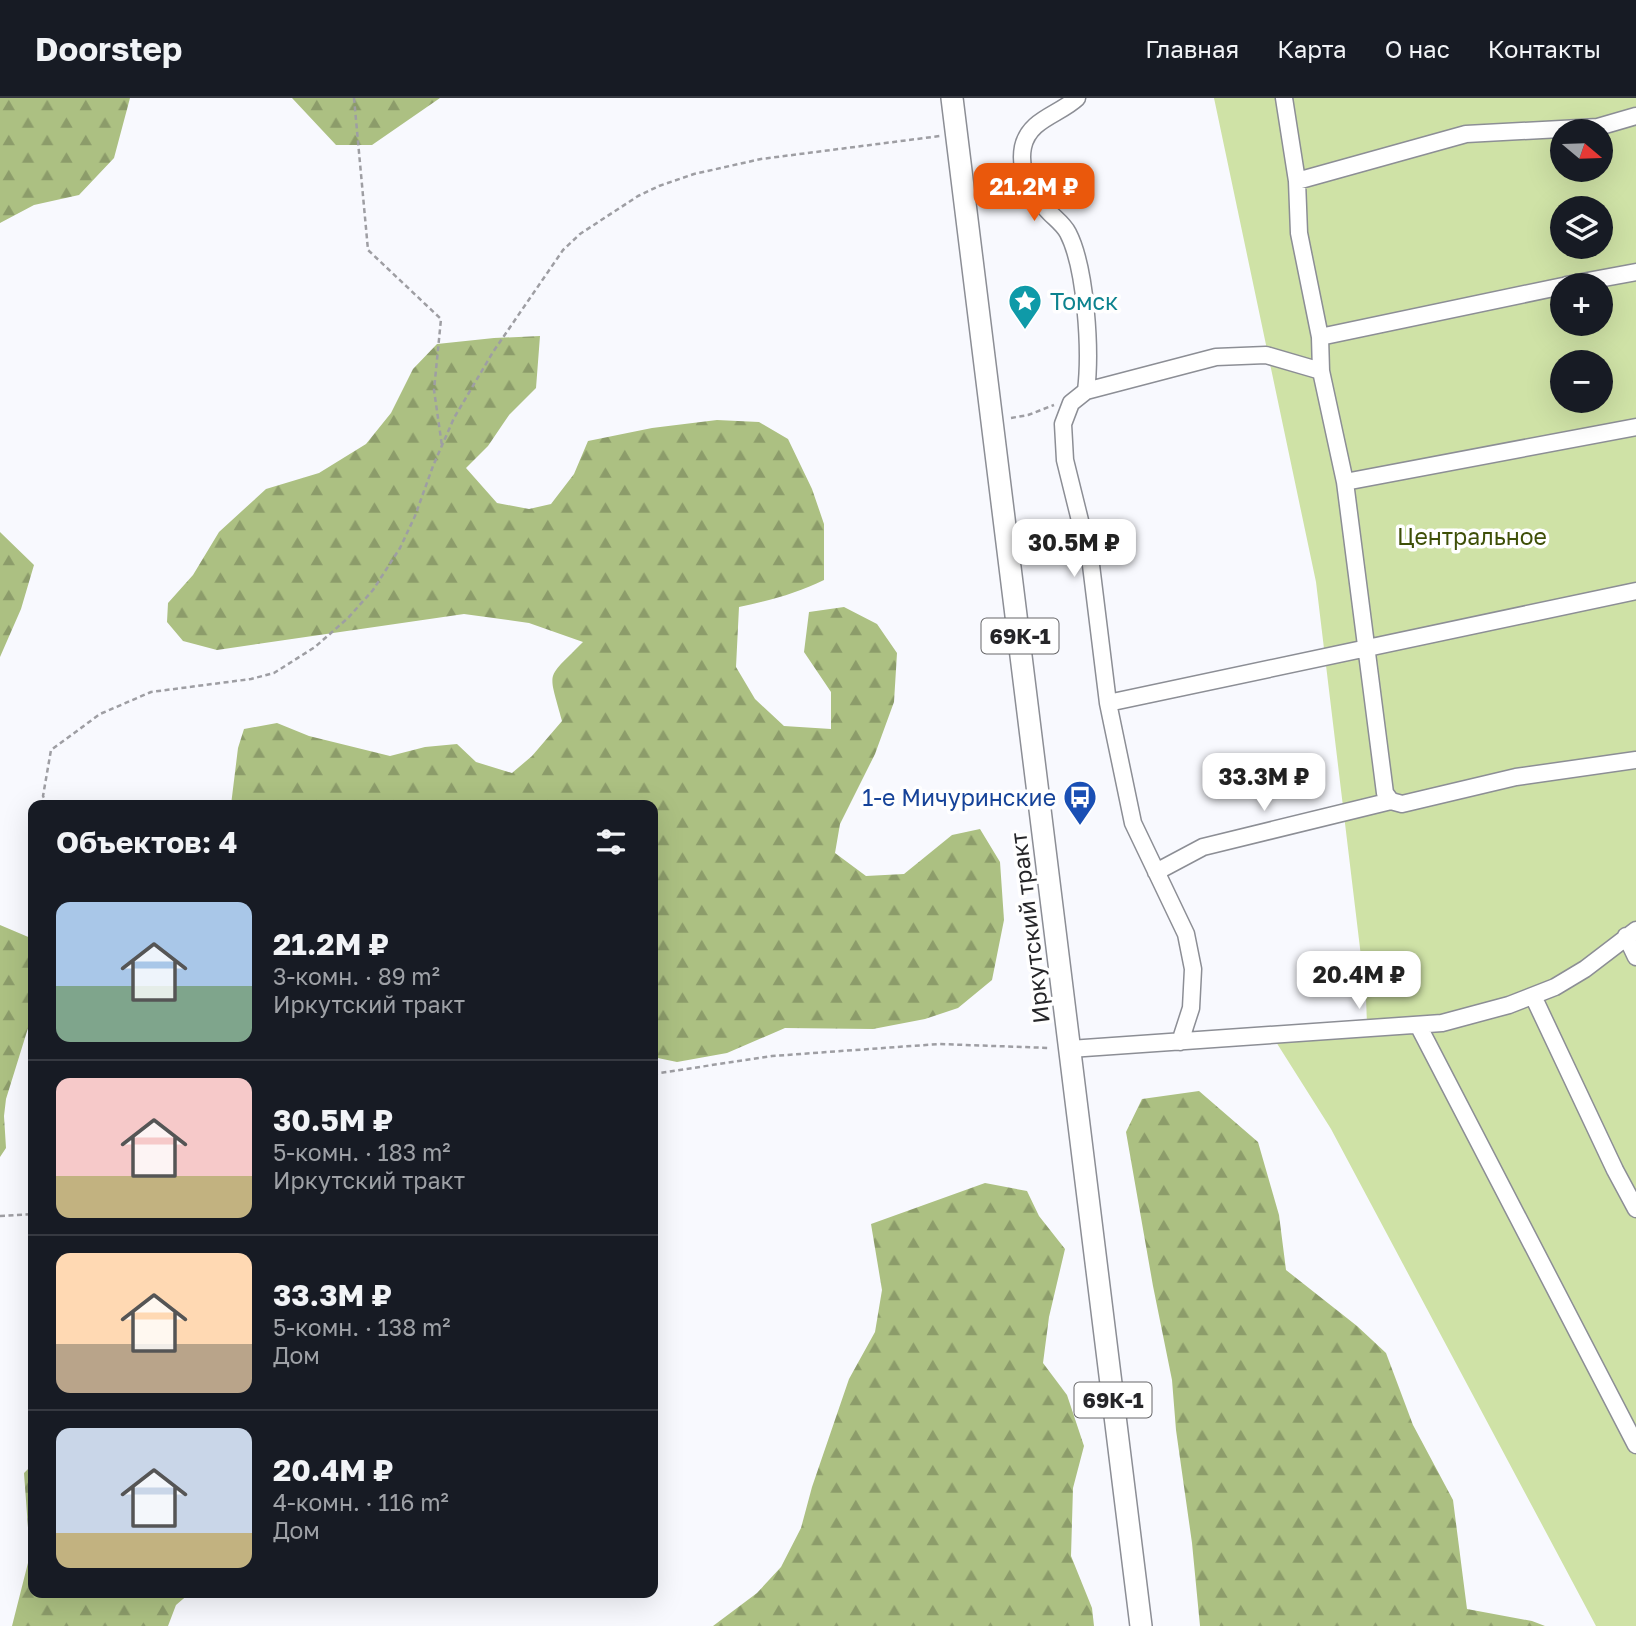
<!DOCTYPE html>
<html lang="ru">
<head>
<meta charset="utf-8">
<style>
	:root { --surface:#171b24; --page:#20242c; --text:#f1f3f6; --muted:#9ea1a6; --line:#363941; --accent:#ea580c }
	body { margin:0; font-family:"Golos Text",sans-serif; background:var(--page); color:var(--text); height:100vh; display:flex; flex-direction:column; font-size:26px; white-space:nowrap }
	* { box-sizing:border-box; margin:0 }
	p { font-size:23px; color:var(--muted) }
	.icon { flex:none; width:38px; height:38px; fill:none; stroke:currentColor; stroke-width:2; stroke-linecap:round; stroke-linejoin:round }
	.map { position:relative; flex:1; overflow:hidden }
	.sheet { position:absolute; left:28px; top:702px; width:630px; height:798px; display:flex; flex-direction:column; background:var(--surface); border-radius:14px; box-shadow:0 7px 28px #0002 }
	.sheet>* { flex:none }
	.needle { width:46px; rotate:109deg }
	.controls { position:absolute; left:1550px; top:21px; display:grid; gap:14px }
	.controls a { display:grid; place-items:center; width:63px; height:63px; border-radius:50%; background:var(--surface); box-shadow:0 7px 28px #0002; font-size:35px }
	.price { position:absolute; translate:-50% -60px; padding:0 16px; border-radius:14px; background:#fff; color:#222; font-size:23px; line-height:46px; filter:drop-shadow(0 2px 4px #0008) }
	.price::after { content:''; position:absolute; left:50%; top:42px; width:21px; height:16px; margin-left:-10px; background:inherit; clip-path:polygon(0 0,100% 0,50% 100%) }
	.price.on { background:var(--accent); color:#fff }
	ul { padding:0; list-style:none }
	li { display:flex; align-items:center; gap:21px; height:175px; padding:0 28px }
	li+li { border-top:2px solid var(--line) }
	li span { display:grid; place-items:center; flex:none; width:196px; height:140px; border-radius:14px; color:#555 }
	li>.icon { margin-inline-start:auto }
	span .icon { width:84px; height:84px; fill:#fffc; stroke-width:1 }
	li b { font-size:30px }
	h2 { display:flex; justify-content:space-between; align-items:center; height:84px; padding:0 28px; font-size:30px }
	header { display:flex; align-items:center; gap:42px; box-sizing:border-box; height:98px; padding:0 35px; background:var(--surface); border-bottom:2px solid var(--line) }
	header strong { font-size:33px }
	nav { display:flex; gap:38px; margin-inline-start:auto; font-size:24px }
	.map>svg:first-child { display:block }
	.forest { fill:url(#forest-firs) }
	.garden { fill:#cfe2a6; fill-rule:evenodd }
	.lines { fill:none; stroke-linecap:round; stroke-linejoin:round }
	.minor-casing { stroke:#8c8e95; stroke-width:19 }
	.major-casing { stroke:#8c8e95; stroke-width:24 }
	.path { stroke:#9e9ea3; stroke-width:2.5; stroke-dasharray:5 3.5; stroke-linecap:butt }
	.minor { stroke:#fff; stroke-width:16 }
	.major { stroke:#fff; stroke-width:21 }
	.labels { text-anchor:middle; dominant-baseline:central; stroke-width:7; stroke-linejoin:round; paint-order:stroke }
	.shield { fill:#fff; stroke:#676769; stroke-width:2 }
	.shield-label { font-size:21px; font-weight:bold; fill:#262629 }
	.culture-label { font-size:23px; fill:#0d838f; stroke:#fff; text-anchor:start }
	.park-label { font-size:23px; fill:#3e4f07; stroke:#fff }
	.transit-label { font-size:23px; fill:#164399; stroke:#fff; text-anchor:end }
	.street-label { font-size:23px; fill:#262629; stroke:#fff }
</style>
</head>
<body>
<header>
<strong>Doorstep</strong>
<nav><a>Главная</a><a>Карта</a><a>О нас</a><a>Контакты</a></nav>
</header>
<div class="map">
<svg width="1636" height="1528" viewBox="0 0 1636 1528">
	<defs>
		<pattern id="forest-firs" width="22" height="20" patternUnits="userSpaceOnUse" patternTransform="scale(1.75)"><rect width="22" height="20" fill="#acc082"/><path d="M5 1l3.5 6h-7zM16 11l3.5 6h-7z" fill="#8c9c6a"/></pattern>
	</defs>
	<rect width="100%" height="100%" fill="#f8f9fe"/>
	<path class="forest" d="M 0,0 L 130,0 L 114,60 L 79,97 L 34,107 L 0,125 Z
		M 292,0 L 440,0 L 372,47 L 336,47 Z
		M 540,238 L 536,290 L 509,317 L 488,348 L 466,370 L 497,405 L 529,411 L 551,406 L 574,376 L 588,343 L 652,330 L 717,322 L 759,324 L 788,341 L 812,391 L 824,426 L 824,482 C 797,495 769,503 739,509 L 736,569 L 755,601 L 784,628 L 831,631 L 831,594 L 804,554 L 809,514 L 844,509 L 877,526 L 897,555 L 894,604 L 875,656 L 840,726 L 835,755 L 866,778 L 904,776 L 952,737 L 980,731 L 1000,764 L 1004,822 L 992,882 L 958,910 L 925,921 L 873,931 L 785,930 L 727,955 L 677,964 L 653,959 L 653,707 L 231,707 L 238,650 L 244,631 L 277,625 L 309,638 L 390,658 L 425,649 L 457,646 L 476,664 L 512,675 L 532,658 L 562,623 C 548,570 545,583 583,544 L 529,525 L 464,516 L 217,552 L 183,543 L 167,524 L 168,505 L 193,477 L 219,434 L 266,391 L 319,375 L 366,346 L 391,315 L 413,271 L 437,246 L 494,240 Z
		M 0,434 L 34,467 L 21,511 L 0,559 Z
		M 0,827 L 33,841 L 33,914 L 6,1001 L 4,1018 L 6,1050 L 0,1059 Z
		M 1199,993 L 1258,1044 L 1279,1117 L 1286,1172 L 1357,1228 L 1386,1255 L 1413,1327 L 1453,1402 L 1467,1511 L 1532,1523 L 1545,1528 L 1200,1528 L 1192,1445 L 1176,1332 L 1172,1282 L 1153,1188 L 1126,1034 L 1142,1001 Z
		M 985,1085 L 1027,1093 L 1039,1118 L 1065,1151 L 1049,1219 L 1043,1265 L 1067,1297 L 1084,1348 L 1073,1390 L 1071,1458 L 1092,1510 L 1094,1528 L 713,1528 L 757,1495 L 781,1469 L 801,1430 L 812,1389 L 849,1281 L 875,1234 L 882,1192 L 871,1126 Z
		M 33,1366 L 33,1494 L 190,1495 L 176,1507 L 168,1528 L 12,1528 L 30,1457 L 24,1375 Z"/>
	<path class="garden" d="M 1214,0 L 1636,0 L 1636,1528 L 1596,1528 L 1331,1031 L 1271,936 L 1367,926 L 1366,900 L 1316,484 ZM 1563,33 L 1601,33 L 1601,72 L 1563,72 ZM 1563,110 L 1601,110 L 1601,149 L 1563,149 ZM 1563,187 L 1601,187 L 1601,226 L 1563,226 ZM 1563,264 L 1601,264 L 1601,303 L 1563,303 Z"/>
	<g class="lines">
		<defs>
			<path id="minor" d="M 1077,0 C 1059,17 1029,21 1023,49 C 1018,74 1033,98 1050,115 C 1056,121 1064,127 1068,135 C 1086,170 1091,253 1086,293
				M 1284,0 L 1297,83 L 1299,135 L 1320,239 L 1321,273 L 1345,384 L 1385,695 L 1391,703
				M 1297,83 L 1466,36 L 1598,29 L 1636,18
				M 1566,187 L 1636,174
				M 1320,239 L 1563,188
				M 1345,384 L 1636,329
				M 1108,605 L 1636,493
				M 1156,774 L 1203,749 L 1391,703 L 1402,706 L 1516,679 L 1636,662
				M 1626,838 L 1636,859
				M 1533,898 L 1615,1072 L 1636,1111
				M 1418,927 L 1636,1347
				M 1180,944 L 1191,910 L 1193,871 L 1186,836 L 1133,725 L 1108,605 L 1091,467 L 1065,362 L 1063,326 L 1071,305 L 1086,293 L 1216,259 L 1266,257 L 1321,273
				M 1070,951 L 1442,925 L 1509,907 L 1555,889 L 1585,871 L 1636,832"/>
			<path id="major" d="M 952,0 L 1141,1528"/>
		</defs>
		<use href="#minor" class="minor-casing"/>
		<use href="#major" class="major-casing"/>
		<path class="path" d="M 354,0 L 368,152 L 441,221 L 434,292 L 442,348
			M 1011,320 L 1028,317 L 1054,307
			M 48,707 L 43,698 L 51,652 L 100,616 L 151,594 L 251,581 L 274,575 L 315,549 L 348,520 L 373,492 L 400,450 L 415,418 L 433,368 L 454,320 L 493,254 L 563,152 L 580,136 L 638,98 L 659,88 L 694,76 L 761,61 L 940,38
			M 653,976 L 772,958 L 939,946 L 1050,950
			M 0,1118 L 33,1116"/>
		<use href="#minor" class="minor"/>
		<use href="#major" class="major"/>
	</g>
	<defs>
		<symbol id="sight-pin" viewBox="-11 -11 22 30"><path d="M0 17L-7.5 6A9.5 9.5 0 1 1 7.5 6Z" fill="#0f9aa8" stroke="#fff"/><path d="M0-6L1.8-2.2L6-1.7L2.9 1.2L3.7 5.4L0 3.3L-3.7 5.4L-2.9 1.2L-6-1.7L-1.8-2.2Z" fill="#fff"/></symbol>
		<symbol id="bus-pin" viewBox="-11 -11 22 30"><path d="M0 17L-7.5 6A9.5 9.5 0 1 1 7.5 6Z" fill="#1a4fb4" stroke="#fff"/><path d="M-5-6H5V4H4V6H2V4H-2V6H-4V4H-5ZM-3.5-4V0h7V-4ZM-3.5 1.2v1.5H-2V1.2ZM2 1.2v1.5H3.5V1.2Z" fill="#fff"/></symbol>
	</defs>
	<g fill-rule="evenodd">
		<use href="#sight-pin" x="1006" y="184" width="38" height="52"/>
		<use href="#bus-pin" x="1061" y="680" width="38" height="52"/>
	</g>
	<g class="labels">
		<g class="shield">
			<rect x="981.5" y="520.5" width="77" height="35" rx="5"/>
			<rect x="1074.5" y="1284.5" width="77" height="35" rx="5"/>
		</g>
		<g class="shield-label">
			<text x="1020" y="538">69К-1</text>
			<text x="1113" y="1302">69К-1</text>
		</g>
		<g class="culture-label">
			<text x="1050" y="203">Томск</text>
		</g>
		<g class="park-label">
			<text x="1472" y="438">Центральное</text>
		</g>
		<g class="transit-label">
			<text x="1056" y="699">1-е Мичуринские</text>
		</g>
		<g class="street-label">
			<text transform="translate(1029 830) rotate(-97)">Иркутский тракт</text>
		</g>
	</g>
</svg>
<div class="controls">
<a><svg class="needle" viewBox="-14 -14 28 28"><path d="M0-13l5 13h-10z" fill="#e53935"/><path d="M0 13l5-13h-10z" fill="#9ea1a6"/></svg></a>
<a><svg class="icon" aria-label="layers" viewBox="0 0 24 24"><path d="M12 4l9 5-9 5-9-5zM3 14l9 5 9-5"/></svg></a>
<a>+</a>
<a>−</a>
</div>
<b class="price on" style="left:1034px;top:125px">21.2M ₽</b>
<b class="price" style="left:1074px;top:481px">30.5M ₽</b>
<b class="price" style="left:1264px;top:715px">33.3M ₽</b>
<b class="price" style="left:1359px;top:913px">20.4M ₽</b>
<section class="sheet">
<h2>Объектов: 4<svg class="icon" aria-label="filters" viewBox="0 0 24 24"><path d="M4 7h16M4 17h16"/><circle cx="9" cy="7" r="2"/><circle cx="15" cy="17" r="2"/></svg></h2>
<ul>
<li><span style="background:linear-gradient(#a9c7e8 60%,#7fa58c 0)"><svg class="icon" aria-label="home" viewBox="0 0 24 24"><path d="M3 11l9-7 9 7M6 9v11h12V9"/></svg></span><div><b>21.2M ₽</b><p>3-комн. · 89 m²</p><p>Иркутский тракт</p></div></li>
<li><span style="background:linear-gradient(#f6c9c9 70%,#c2b280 0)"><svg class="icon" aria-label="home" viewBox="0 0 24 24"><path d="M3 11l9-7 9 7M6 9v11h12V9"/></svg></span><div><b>30.5M ₽</b><p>5-комн. · 183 m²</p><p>Иркутский тракт</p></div></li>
<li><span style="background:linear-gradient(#ffd9b3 65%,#b9a48a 0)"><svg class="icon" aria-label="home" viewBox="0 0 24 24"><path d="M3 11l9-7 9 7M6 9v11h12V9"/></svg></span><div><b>33.3M ₽</b><p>5-комн. · 138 m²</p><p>Дом</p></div></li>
<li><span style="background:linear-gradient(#c9d6e8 75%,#c2b280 0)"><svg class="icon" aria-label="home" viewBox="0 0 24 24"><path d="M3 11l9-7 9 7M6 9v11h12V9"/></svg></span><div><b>20.4M ₽</b><p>4-комн. · 116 m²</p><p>Дом</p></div></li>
</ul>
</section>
</div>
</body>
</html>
